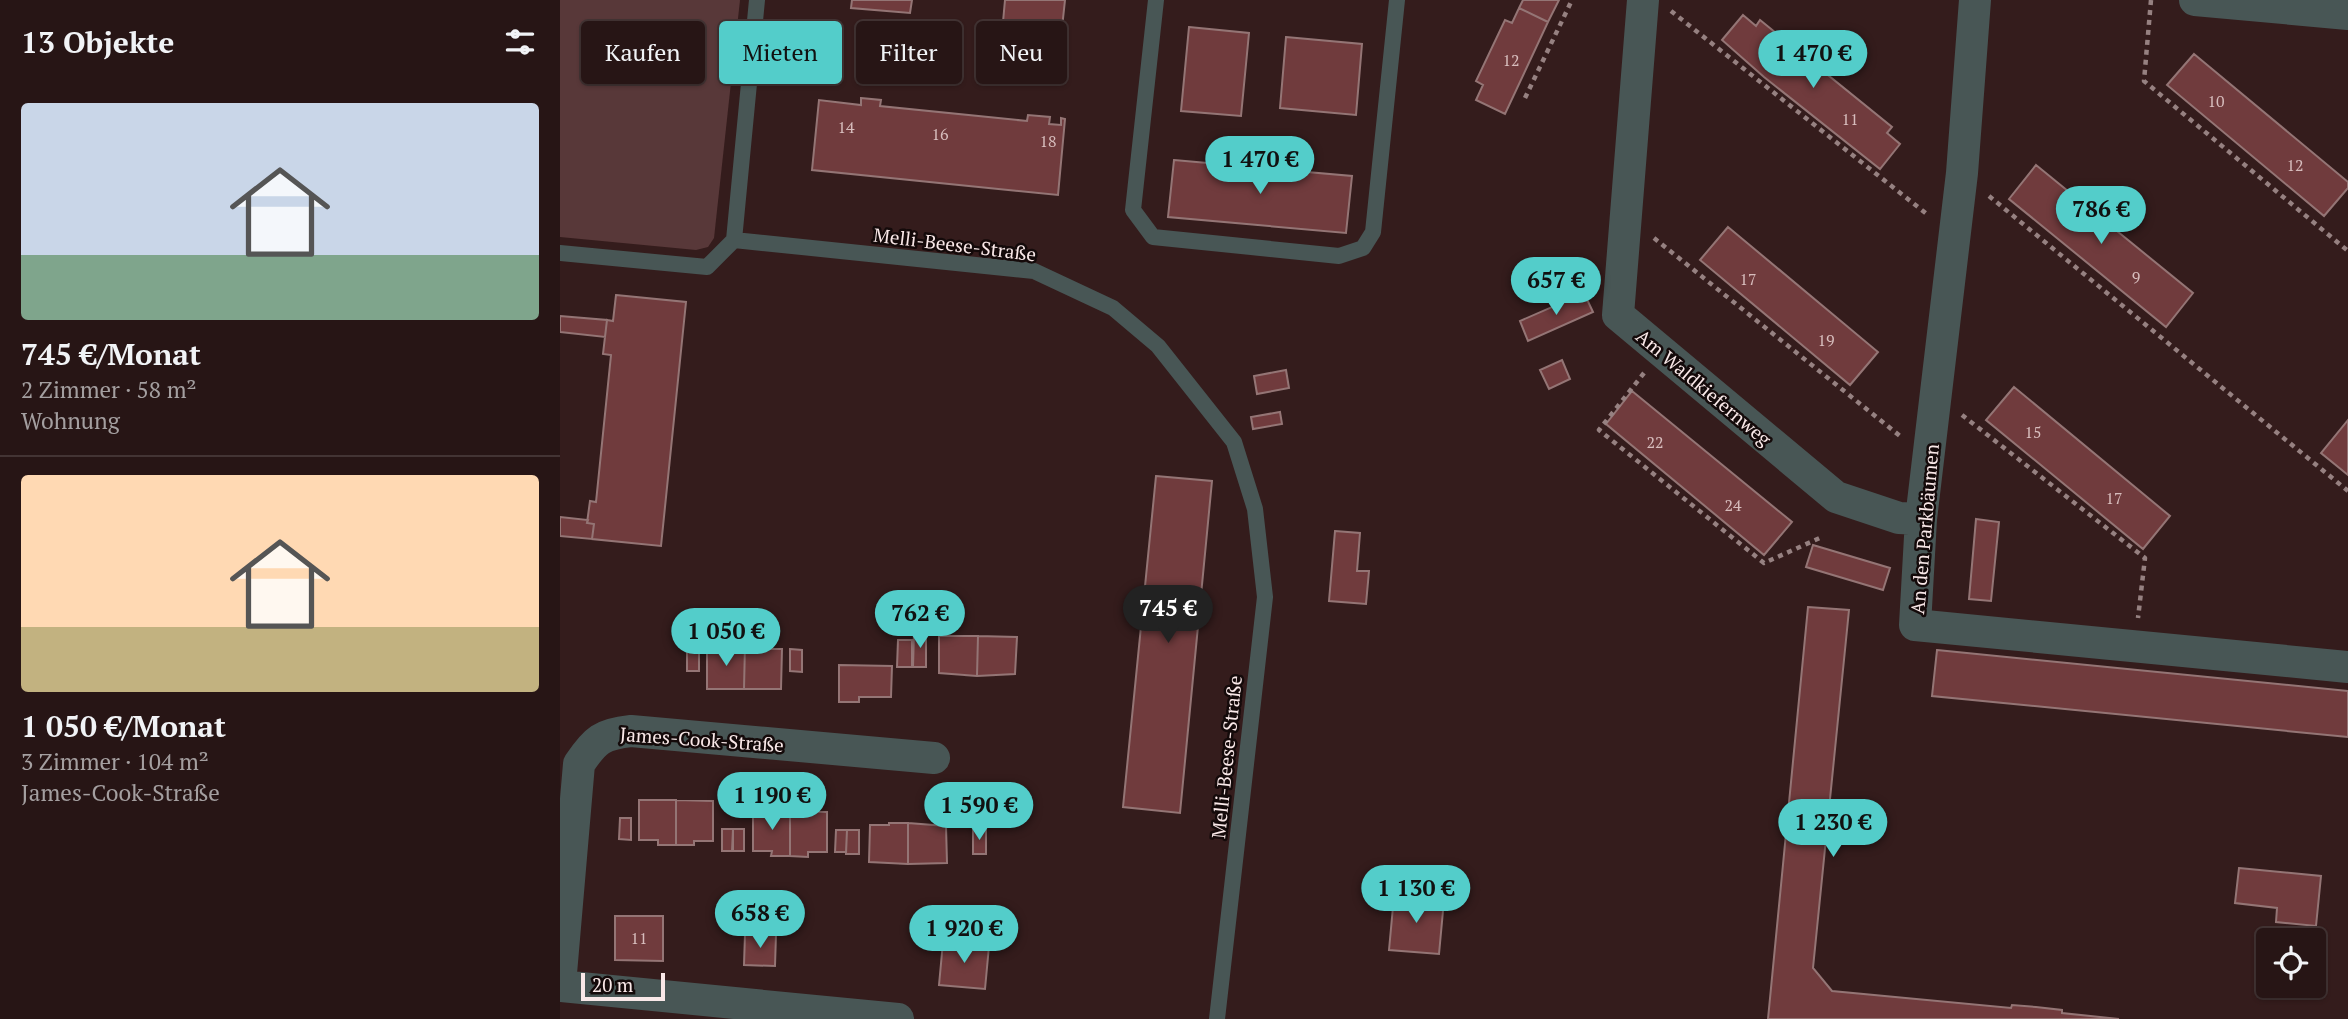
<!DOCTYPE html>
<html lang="de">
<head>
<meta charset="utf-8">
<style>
	:root { --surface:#271515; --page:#2f1e1e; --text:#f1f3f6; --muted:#a49fa0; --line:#433434; --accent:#53cdca }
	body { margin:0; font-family:"PT Serif",serif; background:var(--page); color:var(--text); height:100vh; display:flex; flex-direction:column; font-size:26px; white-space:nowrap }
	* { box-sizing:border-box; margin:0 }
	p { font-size:23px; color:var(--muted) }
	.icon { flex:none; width:38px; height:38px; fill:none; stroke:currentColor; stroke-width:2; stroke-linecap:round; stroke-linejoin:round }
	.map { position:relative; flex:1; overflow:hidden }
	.panel { display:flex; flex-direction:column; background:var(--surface); width:560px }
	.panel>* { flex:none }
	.hud { position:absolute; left:21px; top:21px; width:665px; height:63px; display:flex; gap:14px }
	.buttons { position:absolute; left:1696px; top:928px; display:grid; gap:14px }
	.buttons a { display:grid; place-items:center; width:70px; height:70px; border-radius:7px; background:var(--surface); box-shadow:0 2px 5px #0004,0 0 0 2px var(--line); font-size:35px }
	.scale { position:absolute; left:21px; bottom:18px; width:84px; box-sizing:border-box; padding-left:7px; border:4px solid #f9e8e8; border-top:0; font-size:19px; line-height:24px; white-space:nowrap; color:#f9e8e8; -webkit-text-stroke:5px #140a0a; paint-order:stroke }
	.price { position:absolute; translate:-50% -60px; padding:0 16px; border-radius:24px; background:var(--accent); color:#111; font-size:23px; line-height:46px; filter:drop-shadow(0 2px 4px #0008) }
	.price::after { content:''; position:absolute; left:50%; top:42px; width:21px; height:16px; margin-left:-10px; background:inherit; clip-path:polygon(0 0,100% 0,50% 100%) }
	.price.selected { background:#222; color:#fff }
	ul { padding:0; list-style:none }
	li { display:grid; align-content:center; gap:14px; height:371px; padding:0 21px }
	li+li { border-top:2px solid var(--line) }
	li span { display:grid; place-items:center; height:217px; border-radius:7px; color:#555 }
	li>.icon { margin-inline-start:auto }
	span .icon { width:126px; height:126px; fill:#fffc; stroke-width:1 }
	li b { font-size:30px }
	h2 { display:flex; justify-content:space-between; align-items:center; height:84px; padding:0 21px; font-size:30px }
	.pill { padding:0 24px; border-radius:7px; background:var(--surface); box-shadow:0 2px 5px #0004,0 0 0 2px var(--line); font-size:24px; line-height:63px }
	.pill.selected { background:var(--accent); color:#111 }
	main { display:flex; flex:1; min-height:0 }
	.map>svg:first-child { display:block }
	.green { fill:#583839 }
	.building { fill:#703b3d; stroke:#947575; stroke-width:2 }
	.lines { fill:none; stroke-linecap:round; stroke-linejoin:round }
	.path { stroke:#968181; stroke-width:4.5; stroke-dasharray:5 5; stroke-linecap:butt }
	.lane { stroke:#485655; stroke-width:16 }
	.street { stroke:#485655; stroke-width:32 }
	.labels { text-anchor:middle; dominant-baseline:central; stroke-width:5; stroke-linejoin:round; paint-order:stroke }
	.number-label { font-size:16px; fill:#d7bdbd }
	.street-label { font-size:19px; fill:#f9e8e8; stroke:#140a0a }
</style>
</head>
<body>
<main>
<section class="panel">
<h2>13 Objekte<svg class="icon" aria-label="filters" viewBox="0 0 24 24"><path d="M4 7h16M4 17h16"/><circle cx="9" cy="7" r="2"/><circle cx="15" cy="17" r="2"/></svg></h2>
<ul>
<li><span style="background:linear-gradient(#c9d6e8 70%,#7fa58c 0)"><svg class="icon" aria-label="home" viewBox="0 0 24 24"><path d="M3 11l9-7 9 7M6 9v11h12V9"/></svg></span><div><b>745 €/Monat</b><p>2 Zimmer · 58 m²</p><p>Wohnung</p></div></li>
<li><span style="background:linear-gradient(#ffd9b3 70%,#c2b280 0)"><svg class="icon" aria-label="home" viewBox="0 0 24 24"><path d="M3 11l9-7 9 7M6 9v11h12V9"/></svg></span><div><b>1 050 €/Monat</b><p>3 Zimmer · 104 m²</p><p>James-Cook-Straße</p></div></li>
</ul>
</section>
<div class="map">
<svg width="1788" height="1019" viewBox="0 0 1788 1019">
	<rect width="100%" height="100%" fill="#341c1c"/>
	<path class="green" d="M 0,0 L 180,0 L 154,238 L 148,247 L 136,250 L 0,237 Z"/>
	<path class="building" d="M 292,0 L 352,0 L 350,13 L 291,8 Z
		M 445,0 L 505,0 L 502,28 L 443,22 Z
		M 963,0 L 999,0 L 988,22 L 959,8 Z
		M 959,8 L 988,22 L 945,114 L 916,100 L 923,85 L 916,81 L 945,20 L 952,23 Z
		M 1183,15 L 1196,26 L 1200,20 L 1332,127 L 1327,133 L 1340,144 L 1320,169 L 1204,77 L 1162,40 Z
		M 629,27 L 689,33 L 681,116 L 621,111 Z
		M 726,37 L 802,44 L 796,115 L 720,108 Z
		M 1634,54 L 1788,182 L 1788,188 L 1764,216 L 1607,85 Z
		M 301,98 L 321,100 L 320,106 L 467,121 L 468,115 L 490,117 L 489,124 L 501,125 L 501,118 L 505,119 L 498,195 L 252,170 L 259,100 L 301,105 Z
		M 614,160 L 792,176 L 786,233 L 608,217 Z
		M 1476,165 L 1633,293 L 1606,327 L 1449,199 Z
		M 1168,227 L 1318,352 L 1290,385 L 1140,260 Z
		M 1024,293 L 1033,312 L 968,341 L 960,321 Z
		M 56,295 L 126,302 L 101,546 L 32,539 L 34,524 L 27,523 L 30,501 L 36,502 L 51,355 L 43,354 L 47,320 L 53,321 Z
		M 0,316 L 47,320 L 45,337 L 0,332 Z
		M 1002,360 L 1010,379 L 989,389 L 980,370 Z
		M 726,370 L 729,388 L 697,394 L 694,376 Z
		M 1454,387 L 1610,516 L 1583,549 L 1426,420 Z
		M 1072,391 L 1232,522 L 1204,555 L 1046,424 Z
		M 720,412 L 722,424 L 693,429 L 691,417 Z
		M 1788,420 L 1788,475 L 1761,453 Z
		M 596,476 L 652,481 L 620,813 L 563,807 Z
		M 0,517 L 28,520 L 27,523 L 34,524 L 32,539 L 0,536 Z
		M 1416,519 L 1439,522 L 1431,601 L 1409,599 Z
		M 775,531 L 800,533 L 797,571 L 809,571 L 806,604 L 769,601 Z
		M 1253,545 L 1330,568 L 1323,590 L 1246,567 Z
		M 1248,607 L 1289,610 L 1253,968 L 1272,991 L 1451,1008 L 1452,1005 L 1476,1007 L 1502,1010 L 1502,1013 L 1559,1019 L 1208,1019 Z
		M 354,633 L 366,633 L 366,667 L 353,667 Z
		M 379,636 L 418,636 L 417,676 L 379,673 Z
		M 418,636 L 457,637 L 455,674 L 417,676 Z
		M 338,640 L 352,640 L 352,667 L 337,667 Z
		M 166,644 L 185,644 L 184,689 L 147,689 L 147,649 L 166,649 Z
		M 185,644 L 203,644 L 203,649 L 222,649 L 221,689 L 184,689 Z
		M 139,648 L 139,671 L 127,671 L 127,649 Z
		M 230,649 L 242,650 L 242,672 L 230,671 Z
		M 1377,650 L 1788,691 L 1788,737 L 1372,696 Z
		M 279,665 L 332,666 L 331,697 L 299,697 L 299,702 L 279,702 Z
		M 79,800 L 116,800 L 116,845 L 98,845 L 98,840 L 79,840 Z
		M 116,800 L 153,801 L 153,841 L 134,841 L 134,845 L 116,845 Z
		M 193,811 L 230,811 L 230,856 L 211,856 L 212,851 L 193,851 Z
		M 230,811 L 267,812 L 267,852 L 248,852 L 248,857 L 230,856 Z
		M 60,818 L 71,818 L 71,840 L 59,839 Z
		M 329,823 L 348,823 L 348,864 L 309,862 L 310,825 L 329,825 Z
		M 348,823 L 386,826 L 387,863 L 348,864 Z
		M 162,829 L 173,829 L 172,851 L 162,851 Z
		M 173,829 L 184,829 L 184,851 L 173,851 Z
		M 276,830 L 287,830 L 286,852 L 275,852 Z
		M 287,830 L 299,830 L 299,854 L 286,854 Z
		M 413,830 L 426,830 L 426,854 L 413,854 Z
		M 1679,868 L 1761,876 L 1756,926 L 1716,922 L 1717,908 L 1675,903 Z
		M 834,896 L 884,900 L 879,954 L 829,950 Z
		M 55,916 L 103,916 L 103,961 L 55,960 Z
		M 185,934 L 216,934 L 215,966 L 184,965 Z
		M 383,942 L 429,946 L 425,989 L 379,985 Z"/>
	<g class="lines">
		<path class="path" d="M 1591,0 L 1584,81 L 1788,251
			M 1111,11 L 1368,215
			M 965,98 L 1012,0
			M 1429,196 L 1788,491
			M 1094,238 L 1340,436
			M 1084,373 L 1039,430 L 1204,563 L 1262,537
			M 1402,415 L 1585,558 L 1578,618"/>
		<path class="lane" d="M 596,0 L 573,210 L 593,237 L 779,256 L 803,248 L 813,232 L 837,0
			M 174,240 L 474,271 L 553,308 L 598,346 L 674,442 L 695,509 L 705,597 L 657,1019
			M 0,253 L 147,267 L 174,240 L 197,0"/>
		<path class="street" d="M 1083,0 L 1058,315 L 1276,497 L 1339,518 L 1361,519
			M 1415,0 L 1402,173 L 1361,519 L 1355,625 L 1788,667
			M 1635,0 L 1788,14
			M 0,985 L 19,764 C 35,740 42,734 71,731 L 374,758
			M 0,986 L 338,1019"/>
	</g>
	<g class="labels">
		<g class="number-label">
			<text x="951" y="60">12</text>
			<text x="1656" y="101">10</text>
			<text x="1290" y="119">11</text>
			<text x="286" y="127">14</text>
			<text x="380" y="134">16</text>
			<text x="488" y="141">18</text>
			<text x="1735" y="165">12</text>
			<text x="1576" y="277">9</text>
			<text x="1188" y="279">17</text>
			<text x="1266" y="340">19</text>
			<text x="1473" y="432">15</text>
			<text x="1095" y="442">22</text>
			<text x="1554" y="498">17</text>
			<text x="1173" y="505">24</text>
			<text x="79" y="938">11</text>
		</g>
		<g class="street-label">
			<text transform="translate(395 244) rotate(7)">Melli-Beese-Straße</text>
			<text transform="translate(1144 387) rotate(40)">Am Waldkiefernweg</text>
			<text transform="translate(1364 529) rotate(-85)">An den Parkbäumen</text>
			<text transform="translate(142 739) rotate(4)">James-Cook-Straße</text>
			<text transform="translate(666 757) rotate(-84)">Melli-Beese-Straße</text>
		</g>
	</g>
</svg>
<div class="buttons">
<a><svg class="icon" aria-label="locate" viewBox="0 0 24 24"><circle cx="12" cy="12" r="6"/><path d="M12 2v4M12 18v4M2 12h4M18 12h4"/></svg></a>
</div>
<div class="scale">20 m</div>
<b class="price" style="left:1253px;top:90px">1 470 €</b>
<b class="price" style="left:700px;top:196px">1 470 €</b>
<b class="price" style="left:1541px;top:246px">786 €</b>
<b class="price" style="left:996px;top:317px">657 €</b>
<b class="price selected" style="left:608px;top:645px">745 €</b>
<b class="price" style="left:360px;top:650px">762 €</b>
<b class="price" style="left:166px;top:668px">1 050 €</b>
<b class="price" style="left:212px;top:832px">1 190 €</b>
<b class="price" style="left:419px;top:842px">1 590 €</b>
<b class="price" style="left:1273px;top:859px">1 230 €</b>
<b class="price" style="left:856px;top:925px">1 130 €</b>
<b class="price" style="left:200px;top:950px">658 €</b>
<b class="price" style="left:404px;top:965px">1 920 €</b>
<div class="hud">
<a class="pill">Kaufen</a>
<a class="pill selected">Mieten</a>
<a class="pill">Filter</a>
<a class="pill">Neu</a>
</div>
</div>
</main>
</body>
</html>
